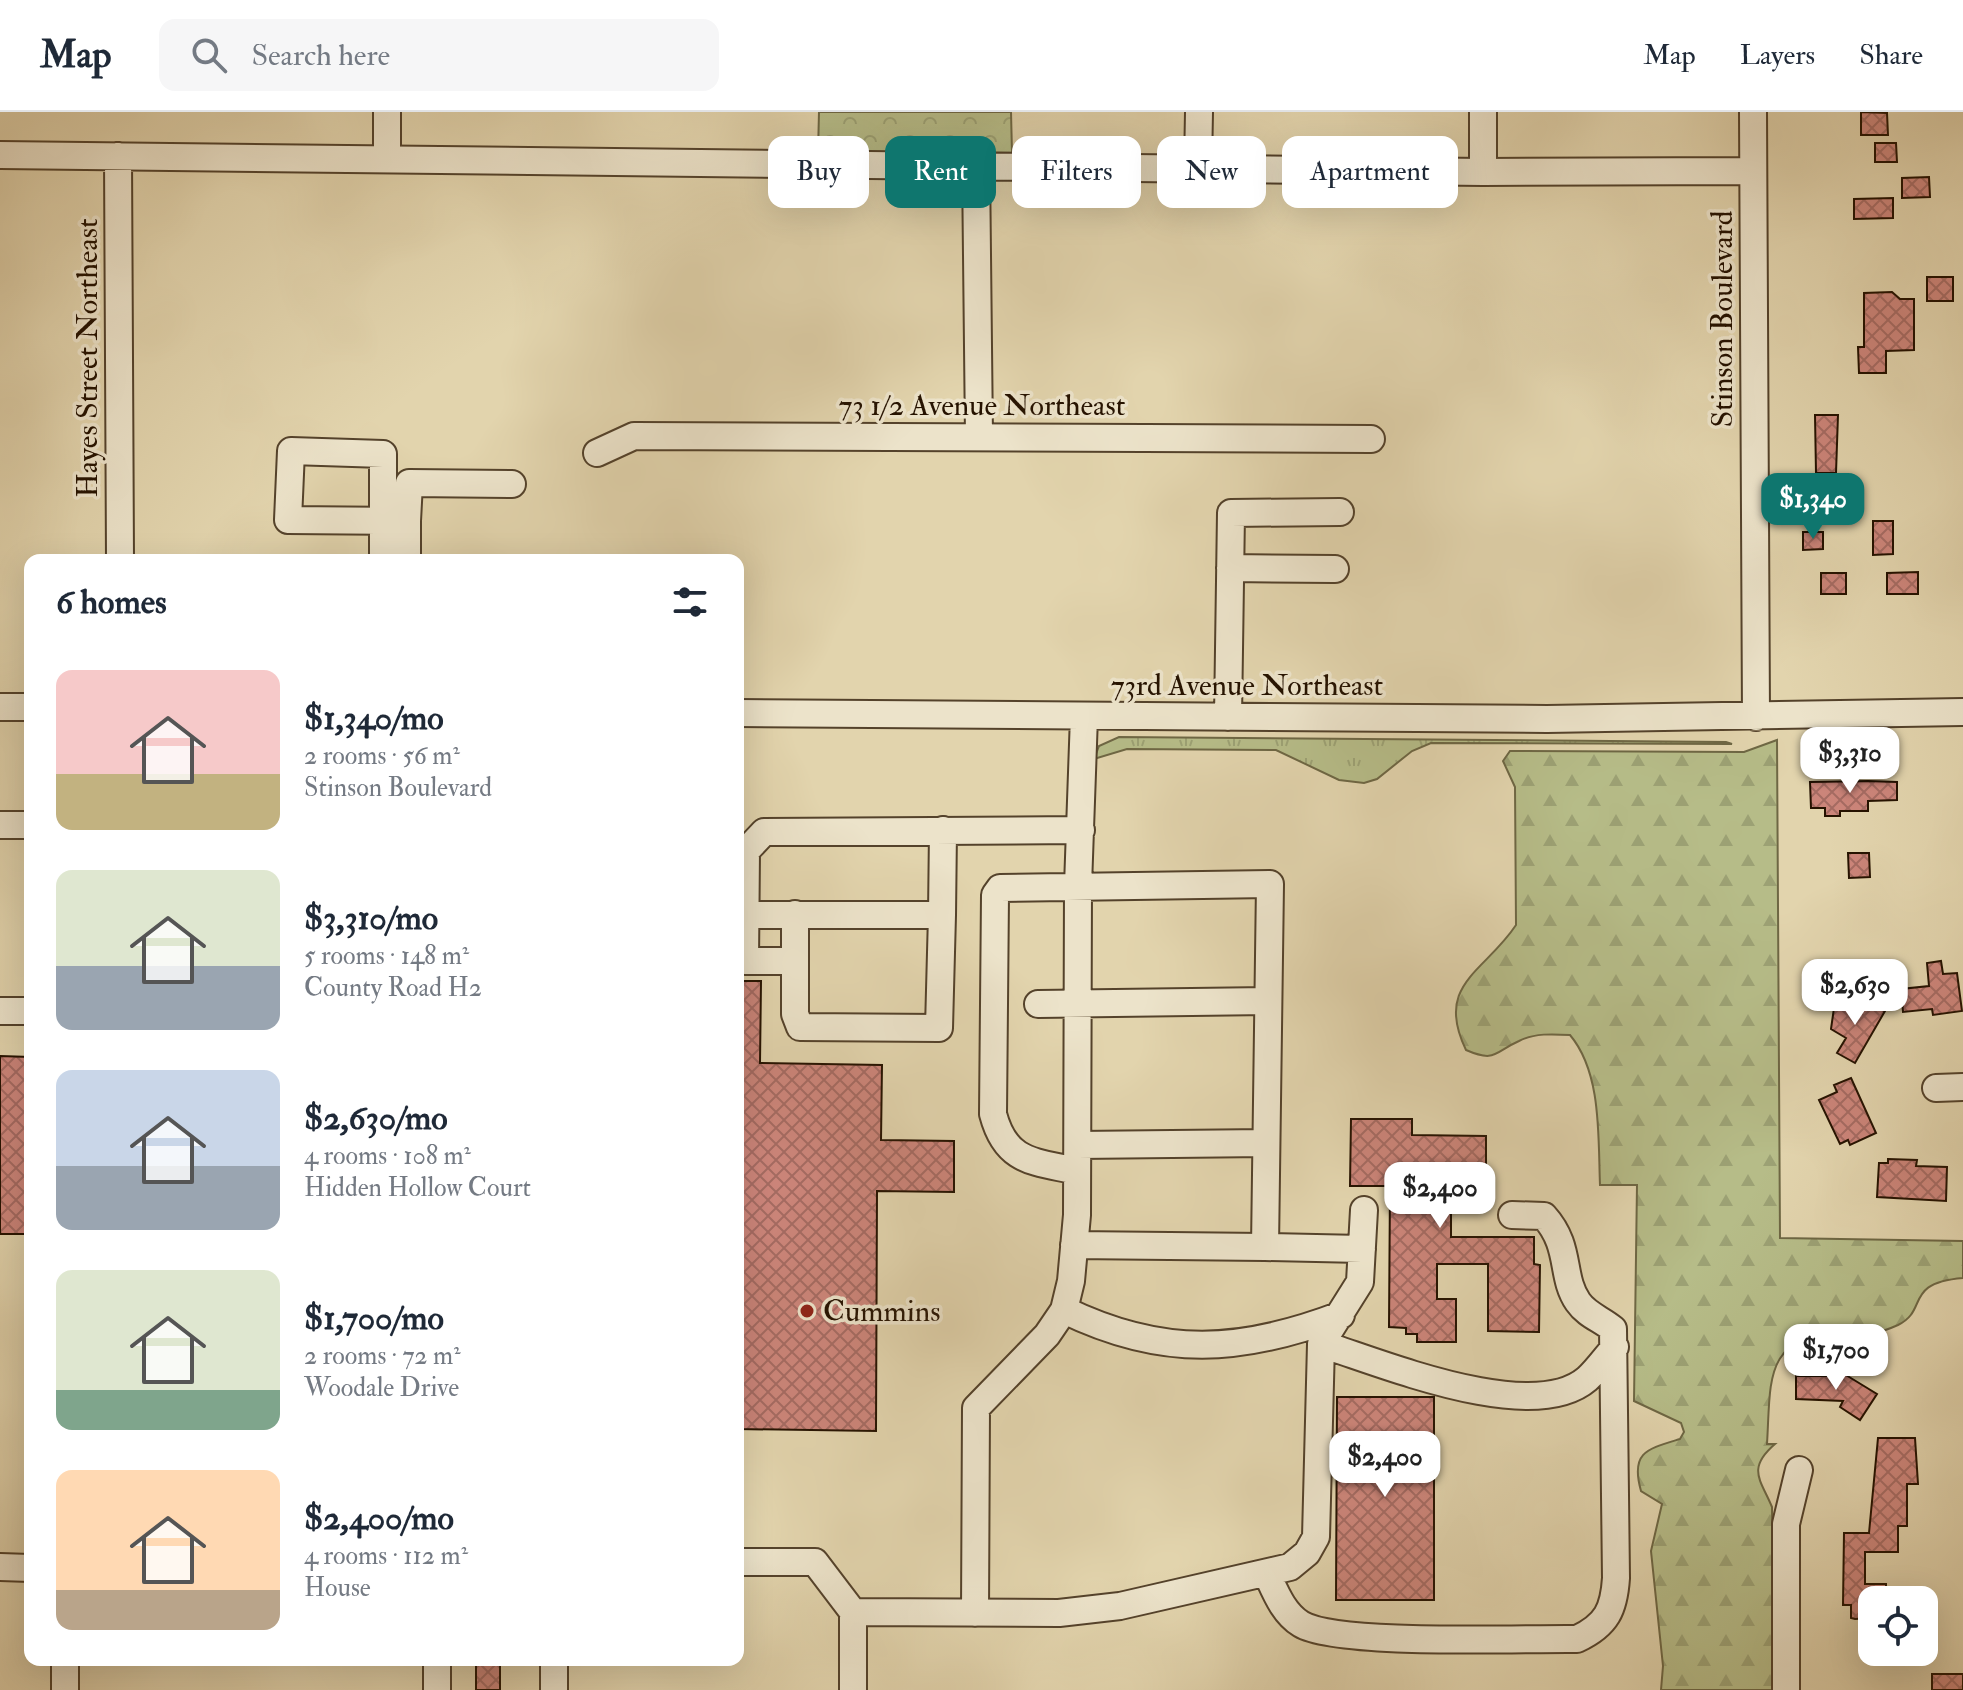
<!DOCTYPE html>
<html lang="en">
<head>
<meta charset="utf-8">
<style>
	:root { --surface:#fff; --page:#f6f6f7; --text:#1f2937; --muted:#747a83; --line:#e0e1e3; --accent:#0f766e }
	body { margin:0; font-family:"IM FELL Double Pica",serif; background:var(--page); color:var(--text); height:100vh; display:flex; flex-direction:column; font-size:30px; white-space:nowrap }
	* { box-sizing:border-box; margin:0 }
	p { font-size:26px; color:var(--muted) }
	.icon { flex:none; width:44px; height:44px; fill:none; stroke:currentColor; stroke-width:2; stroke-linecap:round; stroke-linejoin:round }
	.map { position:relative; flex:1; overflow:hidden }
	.panel { position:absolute; left:24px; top:442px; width:720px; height:1112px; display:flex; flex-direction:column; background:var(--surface); border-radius:16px; box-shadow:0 8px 32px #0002 }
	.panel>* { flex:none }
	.guide { position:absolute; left:768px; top:24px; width:760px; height:72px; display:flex; gap:16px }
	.fabs { position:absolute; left:1858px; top:1474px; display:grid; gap:16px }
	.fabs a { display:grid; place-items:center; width:80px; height:80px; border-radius:16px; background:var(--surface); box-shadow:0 8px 32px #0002; font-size:40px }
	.price { position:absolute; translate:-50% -68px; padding:0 18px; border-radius:16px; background:#fff; color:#222; font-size:26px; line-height:52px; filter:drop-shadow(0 2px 4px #0008) }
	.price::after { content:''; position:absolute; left:50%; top:48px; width:24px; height:18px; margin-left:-12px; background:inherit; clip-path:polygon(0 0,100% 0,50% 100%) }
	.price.current { background:var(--accent); color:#fff }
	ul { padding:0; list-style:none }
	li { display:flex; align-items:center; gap:24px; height:200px; padding:0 32px }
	li span { display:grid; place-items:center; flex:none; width:224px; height:160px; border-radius:16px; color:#555 }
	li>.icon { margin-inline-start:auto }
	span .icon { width:96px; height:96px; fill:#fffc; stroke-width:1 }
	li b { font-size:34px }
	h2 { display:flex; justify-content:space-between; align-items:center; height:96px; padding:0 32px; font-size:34px }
	.tag { padding:0 28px; border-radius:16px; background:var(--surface); box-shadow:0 8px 32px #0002; font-size:28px; line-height:72px }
	.tag.current { background:var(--accent); color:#fff }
	header { display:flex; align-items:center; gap:48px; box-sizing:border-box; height:112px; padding:0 40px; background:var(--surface); border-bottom:2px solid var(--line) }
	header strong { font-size:38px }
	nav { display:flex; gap:44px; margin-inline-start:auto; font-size:28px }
	.search { width:560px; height:72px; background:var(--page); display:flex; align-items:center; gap:20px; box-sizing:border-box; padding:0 28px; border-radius:16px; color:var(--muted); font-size:30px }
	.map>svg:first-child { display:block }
	.grass { fill:url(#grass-tufts); stroke:#6e6744; stroke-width:2 }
	.forest { fill:url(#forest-firs); stroke:#6e6744; stroke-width:2 }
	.park { fill:url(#park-crowns); stroke:#6e6744; stroke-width:2 }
	.building { fill:url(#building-cross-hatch); stroke:#251200; stroke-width:2 }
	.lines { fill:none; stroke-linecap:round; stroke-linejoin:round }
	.minor-casing { stroke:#54422b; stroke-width:30 }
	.minor { stroke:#ece3ca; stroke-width:26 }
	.poi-dot { fill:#8f2418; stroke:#ece3ca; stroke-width:3 }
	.labels { text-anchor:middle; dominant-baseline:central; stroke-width:7; stroke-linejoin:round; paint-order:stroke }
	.street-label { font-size:30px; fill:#251200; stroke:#ece3ca }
	.poi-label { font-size:30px; fill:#251200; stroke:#ece3ca; text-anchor:start }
</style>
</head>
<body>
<header>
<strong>Map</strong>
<div class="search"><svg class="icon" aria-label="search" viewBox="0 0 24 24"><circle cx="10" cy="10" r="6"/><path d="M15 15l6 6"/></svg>Search here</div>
<nav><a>Map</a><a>Layers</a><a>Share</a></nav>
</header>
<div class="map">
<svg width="1963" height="1578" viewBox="0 0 1963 1578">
	<defs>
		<pattern id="grass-tufts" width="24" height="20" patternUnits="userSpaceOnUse" patternTransform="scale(2)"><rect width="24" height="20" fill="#b6bc88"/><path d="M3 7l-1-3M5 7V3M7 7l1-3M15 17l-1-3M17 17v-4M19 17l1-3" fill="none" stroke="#9ca174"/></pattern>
		<pattern id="forest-firs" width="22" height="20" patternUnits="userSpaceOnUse" patternTransform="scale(2)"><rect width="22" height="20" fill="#b6bc88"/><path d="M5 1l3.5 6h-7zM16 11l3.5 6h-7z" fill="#9ca174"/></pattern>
		<pattern id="park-crowns" width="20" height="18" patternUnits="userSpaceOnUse" patternTransform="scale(2)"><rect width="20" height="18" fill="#b6bc88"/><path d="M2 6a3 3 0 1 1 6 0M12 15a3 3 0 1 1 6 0" fill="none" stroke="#9ca174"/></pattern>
		<pattern id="building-cross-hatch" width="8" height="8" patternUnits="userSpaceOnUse" patternTransform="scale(2)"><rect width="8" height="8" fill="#cc857a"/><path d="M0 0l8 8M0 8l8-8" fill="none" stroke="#a56b62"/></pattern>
	</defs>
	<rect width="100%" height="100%" fill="#e2d4ad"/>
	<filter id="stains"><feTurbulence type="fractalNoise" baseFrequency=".0025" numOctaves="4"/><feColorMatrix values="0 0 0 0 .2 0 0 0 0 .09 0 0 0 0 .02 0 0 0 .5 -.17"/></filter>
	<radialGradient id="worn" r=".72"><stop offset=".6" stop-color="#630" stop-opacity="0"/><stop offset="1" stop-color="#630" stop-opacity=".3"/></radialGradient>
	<path class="grass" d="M 1119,625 L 1726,630 L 1732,632 L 1431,631 L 1412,639 L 1377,667 L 1364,671 L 1339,668 L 1276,638 L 1127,637 L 1094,647 L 1099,634 Z"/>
	<path class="forest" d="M 1777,628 L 1780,1126 L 1963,1129 L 1963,1166 C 1903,1171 1929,1198 1898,1213 C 1871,1225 1870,1220 1844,1220 C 1763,1223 1771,1267 1767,1332 L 1775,1332 C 1746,1357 1761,1368 1772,1395 L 1774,1578 L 1661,1578 L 1663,1554 L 1651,1439 L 1662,1392 L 1641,1379 C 1630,1340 1647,1337 1680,1327 L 1684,1320 L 1681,1311 L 1634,1289 L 1637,1073 L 1600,1073 C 1598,1025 1602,961 1570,923 C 1553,922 1534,921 1519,929 C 1494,940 1496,951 1466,938 C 1434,872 1485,860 1516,813 L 1515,675 L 1503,649 L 1510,639 L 1744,640 Z"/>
	<path class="park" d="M 819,0 L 1011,0 L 1012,41 L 818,41 Z"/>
	<path class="building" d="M 1861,0 L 1887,1 L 1888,23 L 1861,23 Z
		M 1875,31 L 1896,31 L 1897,50 L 1875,50 Z
		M 1929,65 L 1930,85 L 1902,86 L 1902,66 Z
		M 1893,86 L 1893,106 L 1854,107 L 1854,87 Z
		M 1927,165 L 1953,165 L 1953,189 L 1927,189 Z
		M 1892,180 L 1900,187 L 1914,187 L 1914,238 L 1886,239 L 1886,261 L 1859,261 L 1858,235 L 1864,235 L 1864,181 Z
		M 1815,303 L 1838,303 L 1836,361 L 1816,361 Z
		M 1873,409 L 1893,409 L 1893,442 L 1873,443 Z
		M 1803,420 L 1823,420 L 1823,437 L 1803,438 Z
		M 1918,460 L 1918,482 L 1887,482 L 1887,461 Z
		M 1821,461 L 1846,461 L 1846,482 L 1821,482 Z
		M 1868,669 L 1897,670 L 1897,688 L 1868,689 L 1868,699 L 1840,699 L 1840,704 L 1825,704 L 1825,696 L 1811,696 L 1810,670 Z
		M 1848,741 L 1869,741 L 1870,765 L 1849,766 Z
		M 1941,849 L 1943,862 L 1957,861 L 1962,899 L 1933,903 L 1932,897 L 1903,900 L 1901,877 L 1929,874 L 1927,851 Z
		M 738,869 L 761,869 L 760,951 L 882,953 L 881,1028 L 954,1029 L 954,1080 L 877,1079 L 876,1319 L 738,1317 Z
		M 1849,886 L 1885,899 L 1855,951 L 1837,941 L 1846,926 L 1831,917 L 1834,896 L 1845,893 Z
		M 0,944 L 30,945 L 30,1122 L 0,1122 Z
		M 1851,966 L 1876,1021 L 1850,1033 L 1848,1028 L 1840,1032 L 1819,988 L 1837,980 L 1834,973 Z
		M 1351,1007 L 1412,1007 L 1412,1023 L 1486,1024 L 1486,1075 L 1451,1075 L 1451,1125 L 1534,1125 L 1534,1152 L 1540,1153 L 1539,1220 L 1488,1219 L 1488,1152 L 1437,1152 L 1437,1187 L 1456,1187 L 1456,1230 L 1417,1230 L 1417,1222 L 1406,1222 L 1406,1216 L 1389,1215 L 1390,1074 L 1350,1074 Z
		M 1888,1047 L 1917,1048 L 1916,1054 L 1947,1055 L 1946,1089 L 1877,1085 L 1879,1051 L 1888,1051 Z
		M 1841,1260 L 1877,1282 L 1860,1308 L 1840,1295 L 1843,1289 L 1796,1287 L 1796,1264 L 1839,1264 Z
		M 1337,1285 L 1434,1285 L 1434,1488 L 1336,1488 Z
		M 1878,1326 L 1915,1326 L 1918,1372 L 1907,1372 L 1907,1414 L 1898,1414 L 1898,1440 L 1865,1440 L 1865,1472 L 1886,1472 L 1886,1488 L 1872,1488 L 1872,1506 L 1855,1507 L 1851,1506 L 1851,1493 L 1843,1493 L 1844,1421 L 1869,1421 Z
		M 476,1548 L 500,1548 L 500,1578 L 476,1578 Z
		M 1932,1562 L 1963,1562 L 1963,1578 L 1932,1578 Z"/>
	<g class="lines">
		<defs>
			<path id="minor" d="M 387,0 L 387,47
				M 1483,0 L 1483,60
				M 1753,0 L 1756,605
				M 0,43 L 1483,60 L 1753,59
				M 118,44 L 120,448
				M 976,52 L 979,325
				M 1198,54 L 1199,0
				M 597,341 L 634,324 L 1371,327
				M 383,448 L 383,342 L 291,339 L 288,408 L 407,409 L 409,371 L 512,372
				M 407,448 L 407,409
				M 1230,456 L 1335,457
				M 0,595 L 30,595
				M 738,601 L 1547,607 L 1963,600
				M 1228,605 L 1231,401 L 1340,400
				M 0,713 L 30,713
				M 745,803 L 942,803 L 939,916 L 800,915 L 795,902 L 795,802
				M 942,803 L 943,718
				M 794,849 L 745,849 L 746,739 L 764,720 L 1081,718
				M 1038,892 L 1268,889
				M 0,899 L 30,899
				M 1936,976 L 1963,975
				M 1078,1033 L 1266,1031
				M 1077,1059 C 1033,1049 1006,1051 993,1002 L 995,783 L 1000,776 L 1270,772 L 1265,1135 L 1362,1137
				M 1074,1133 L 1265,1135
				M 1064,1198 C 1163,1246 1241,1241 1341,1203
				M 1321,1232 C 1382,1251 1532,1314 1587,1267 C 1597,1258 1606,1245 1615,1235
				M 738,1450 L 815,1450 L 853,1500 L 1059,1501 L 1120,1494 L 1290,1455 L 1307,1441 L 1316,1425 L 1321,1232 L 1360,1170 L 1364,1098
				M 0,1455 L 30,1456
				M 1267,1462 C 1275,1479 1283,1501 1301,1512 C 1337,1534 1525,1526 1577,1527 C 1607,1513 1614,1497 1616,1466 L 1613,1217 C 1601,1207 1587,1203 1578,1190 C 1560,1164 1572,1135 1544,1104 L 1512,1103
				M 853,1500 L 853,1578
				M 975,1501 L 976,1296 L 1047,1223 L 1064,1198 L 1071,1169 L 1077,1103 L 1078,774 L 1084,604
				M 554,1548 L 554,1578
				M 65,1578 L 65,1548
				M 437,1578 L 437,1548
				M 1786,1578 L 1786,1412 L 1799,1358"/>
		</defs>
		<use href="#minor" class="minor-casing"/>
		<use href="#minor" class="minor"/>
	</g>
	<circle class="poi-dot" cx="807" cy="1199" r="8"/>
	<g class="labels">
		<g class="street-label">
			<text transform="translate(1722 207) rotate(-90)">Stinson Boulevard</text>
			<text transform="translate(87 246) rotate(-90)">Hayes Street Northeast</text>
			<text x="982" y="293">73 1/2 Avenue Northeast</text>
			<text x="1247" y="573">73rd Avenue Northeast</text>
		</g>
		<g class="poi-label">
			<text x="823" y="1199">Cummins</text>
		</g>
	</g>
	<rect width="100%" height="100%" filter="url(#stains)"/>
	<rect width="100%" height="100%" fill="url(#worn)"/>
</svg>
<div class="fabs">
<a><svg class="icon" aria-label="locate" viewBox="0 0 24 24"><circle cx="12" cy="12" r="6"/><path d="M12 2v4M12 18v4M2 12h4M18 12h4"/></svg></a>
</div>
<b class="price current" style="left:1813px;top:429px">$1,340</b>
<b class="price" style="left:1850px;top:683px">$3,310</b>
<b class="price" style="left:1855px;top:915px">$2,630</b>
<b class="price" style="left:1440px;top:1118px">$2,400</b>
<b class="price" style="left:1836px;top:1280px">$1,700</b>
<b class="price" style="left:1385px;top:1387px">$2,400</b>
<div class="guide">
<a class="tag">Buy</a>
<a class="tag current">Rent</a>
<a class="tag">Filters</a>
<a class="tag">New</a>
<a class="tag">Apartment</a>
</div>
<section class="panel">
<h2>6 homes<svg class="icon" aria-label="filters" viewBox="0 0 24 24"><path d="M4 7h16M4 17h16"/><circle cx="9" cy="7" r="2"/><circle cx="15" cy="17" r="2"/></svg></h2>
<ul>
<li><span style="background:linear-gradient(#f6c9c9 65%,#c2b280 0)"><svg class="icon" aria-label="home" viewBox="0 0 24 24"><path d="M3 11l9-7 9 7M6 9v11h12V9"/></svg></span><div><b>$1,340/mo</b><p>2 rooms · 56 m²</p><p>Stinson Boulevard</p></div></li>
<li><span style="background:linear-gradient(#dfe7d0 60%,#9aa5b1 0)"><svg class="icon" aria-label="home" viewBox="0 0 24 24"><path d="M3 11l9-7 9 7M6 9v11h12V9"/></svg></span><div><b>$3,310/mo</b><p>5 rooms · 148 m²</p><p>County Road H2</p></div></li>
<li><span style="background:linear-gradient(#c9d6e8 60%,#9aa5b1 0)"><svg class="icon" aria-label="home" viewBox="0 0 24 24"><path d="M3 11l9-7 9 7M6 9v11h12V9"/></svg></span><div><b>$2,630/mo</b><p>4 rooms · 108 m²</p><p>Hidden Hollow Court</p></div></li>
<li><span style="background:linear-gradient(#dfe7d0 75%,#7fa58c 0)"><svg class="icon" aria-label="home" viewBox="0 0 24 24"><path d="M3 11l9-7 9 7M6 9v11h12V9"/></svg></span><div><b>$1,700/mo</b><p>2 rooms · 72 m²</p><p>Woodale Drive</p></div></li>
<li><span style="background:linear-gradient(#ffd9b3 75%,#b9a48a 0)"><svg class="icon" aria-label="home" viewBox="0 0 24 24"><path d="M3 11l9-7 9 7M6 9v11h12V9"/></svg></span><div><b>$2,400/mo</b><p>4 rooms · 112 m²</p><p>House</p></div></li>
</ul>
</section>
</div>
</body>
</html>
